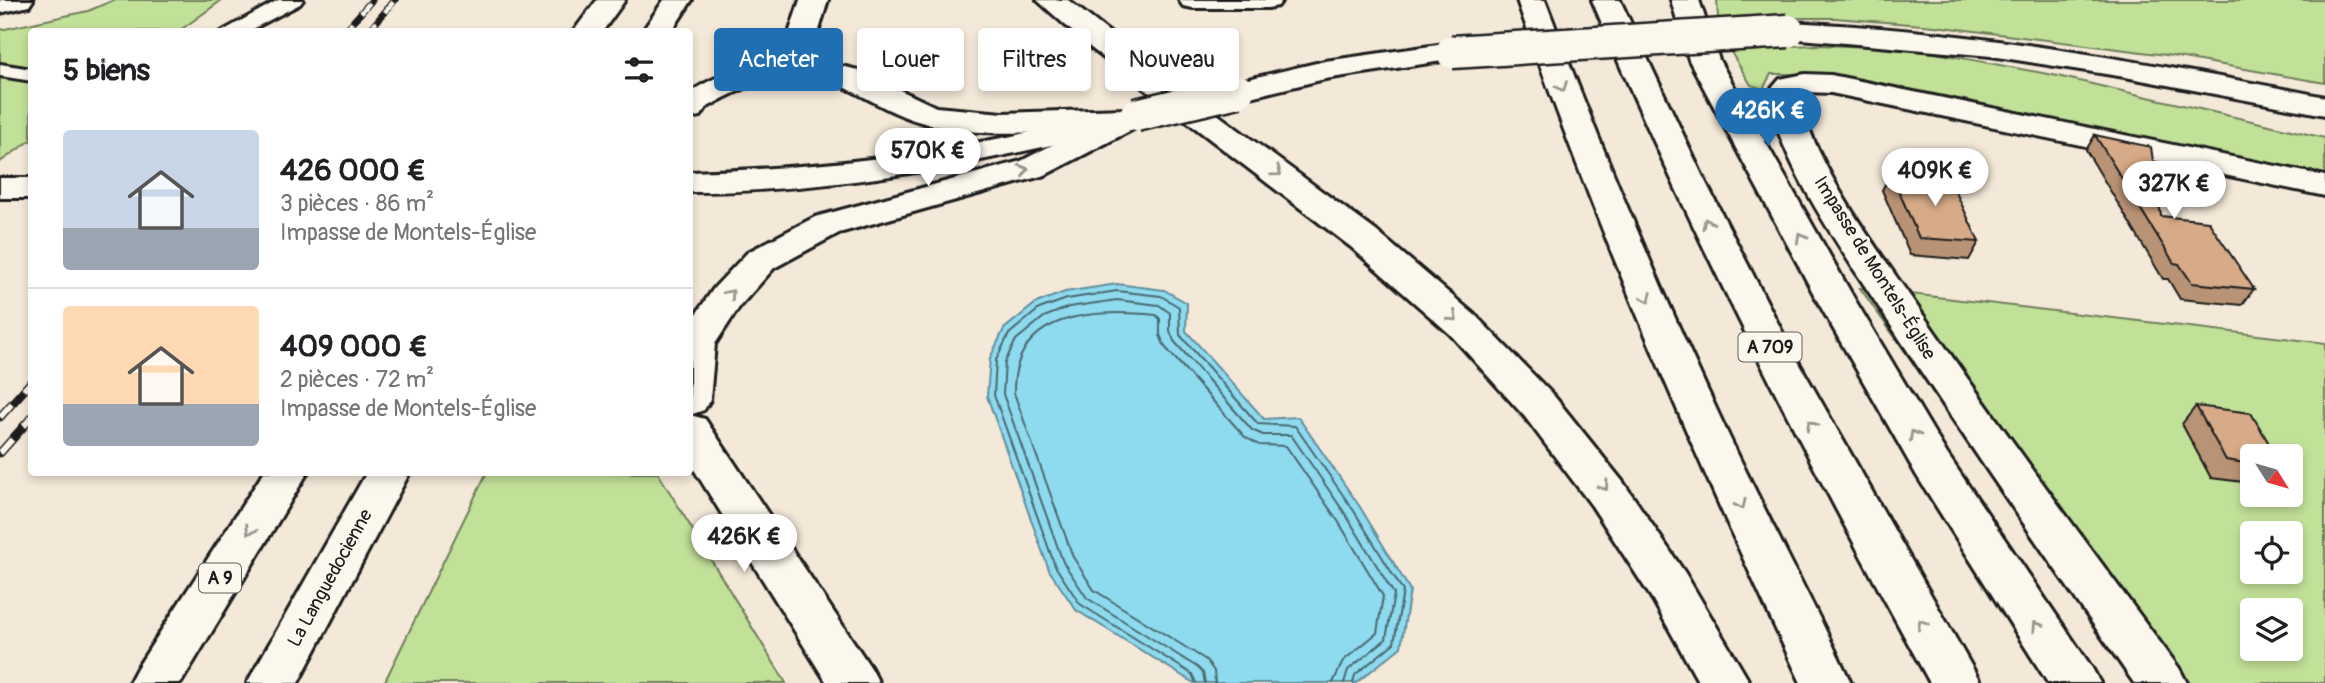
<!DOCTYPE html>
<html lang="fr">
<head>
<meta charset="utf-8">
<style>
	:root { --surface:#fff; --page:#f2f2f2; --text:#202124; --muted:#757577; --line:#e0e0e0; --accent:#1f6fb2 }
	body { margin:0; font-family:Pangolin,sans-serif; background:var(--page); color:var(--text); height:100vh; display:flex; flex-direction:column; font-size:26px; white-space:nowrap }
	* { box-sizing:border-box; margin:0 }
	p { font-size:23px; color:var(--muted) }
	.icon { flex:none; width:38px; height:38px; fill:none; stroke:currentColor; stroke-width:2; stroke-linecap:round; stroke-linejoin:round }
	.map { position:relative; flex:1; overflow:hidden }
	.side { position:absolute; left:28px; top:28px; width:665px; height:448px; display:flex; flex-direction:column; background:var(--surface); border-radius:7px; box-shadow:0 4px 10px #0003 }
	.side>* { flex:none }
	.banner { position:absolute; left:714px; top:28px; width:665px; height:63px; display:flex; gap:14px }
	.needle { width:46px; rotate:127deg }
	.controls { position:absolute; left:2240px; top:444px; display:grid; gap:14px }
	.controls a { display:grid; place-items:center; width:63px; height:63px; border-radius:7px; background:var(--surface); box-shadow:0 4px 10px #0003; font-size:35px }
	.price { position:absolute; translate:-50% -60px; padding:0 16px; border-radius:24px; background:#fff; color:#222; font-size:23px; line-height:46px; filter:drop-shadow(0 2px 4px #0008) }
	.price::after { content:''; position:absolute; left:50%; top:42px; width:21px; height:16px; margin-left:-10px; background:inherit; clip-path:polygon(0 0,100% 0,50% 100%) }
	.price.selected { background:var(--accent); color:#fff }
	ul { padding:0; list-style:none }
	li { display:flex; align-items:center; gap:21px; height:175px; padding:0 35px }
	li+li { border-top:2px solid var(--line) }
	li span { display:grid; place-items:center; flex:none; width:196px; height:140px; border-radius:7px; color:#555 }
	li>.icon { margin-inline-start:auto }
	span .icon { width:84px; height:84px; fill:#fffc; stroke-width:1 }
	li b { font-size:30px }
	h2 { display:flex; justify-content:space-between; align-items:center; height:84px; padding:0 35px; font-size:30px }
	.tag { padding:0 24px; border-radius:7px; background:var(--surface); box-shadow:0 4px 10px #0003; font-size:24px; line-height:63px }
	.tag.selected { background:var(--accent); color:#fff }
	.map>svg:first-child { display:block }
	.green { fill:#c1e098; stroke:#6e7e5a; stroke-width:2; fill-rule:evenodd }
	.water { fill:#8edaef; stroke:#608e9b; stroke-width:2 }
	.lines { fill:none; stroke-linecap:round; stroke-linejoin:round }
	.shore { stroke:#4a6870; stroke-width:2 }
	.service-casing { stroke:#1c1c1c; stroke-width:6 }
	.minor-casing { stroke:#1c1c1c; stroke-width:6 }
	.tertiary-casing { stroke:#1c1c1c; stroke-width:6 }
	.secondary-casing { stroke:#1c1c1c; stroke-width:6 }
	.motorway-casing { stroke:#1c1c1c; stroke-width:6 }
	.service { fill:#fbf7ec; fill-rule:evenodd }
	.minor { fill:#fbf7ec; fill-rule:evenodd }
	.tertiary { fill:#fbf7ec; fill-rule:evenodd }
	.secondary { fill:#fbf7ec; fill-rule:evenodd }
	.motorway { fill:#fbf7ec; fill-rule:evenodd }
	.rail-far1-casing { stroke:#1c1c1c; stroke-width:7 }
	.rail-casing { stroke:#1c1c1c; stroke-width:9 }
	.rail-far1 { stroke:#fbf7ec; stroke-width:4.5; stroke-dasharray:13; stroke-linecap:butt }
	.rail { stroke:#fbf7ec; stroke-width:6; stroke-dasharray:18; stroke-linecap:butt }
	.secondary-bridge-casing { stroke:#1c1c1c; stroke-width:37; stroke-linecap:butt }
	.secondary-bridge { stroke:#fbf7ec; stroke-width:32 }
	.wall { fill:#b99375; stroke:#1c1c1c; stroke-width:2 }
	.building { fill:#d7ab88; stroke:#1c1c1c; stroke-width:2 }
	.oneway { stroke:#97948e }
	.labels { text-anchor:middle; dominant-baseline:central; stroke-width:6; stroke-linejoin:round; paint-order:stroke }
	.shield { fill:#fbf7ec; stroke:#5f5e5a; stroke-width:2 }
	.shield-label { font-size:18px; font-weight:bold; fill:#1c1c1c }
	.street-label { font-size:19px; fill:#1c1c1c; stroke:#fbf7ec }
</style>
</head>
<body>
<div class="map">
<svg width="2325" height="683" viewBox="0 0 2325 683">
	<rect width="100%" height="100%" fill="#f4e8d8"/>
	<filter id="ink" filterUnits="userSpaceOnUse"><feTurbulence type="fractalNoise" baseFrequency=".0143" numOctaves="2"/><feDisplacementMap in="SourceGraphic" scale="14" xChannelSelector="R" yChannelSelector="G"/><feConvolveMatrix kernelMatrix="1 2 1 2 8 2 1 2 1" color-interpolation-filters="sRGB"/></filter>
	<g filter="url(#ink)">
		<path class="green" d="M 114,0 L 222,0 L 179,31 L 32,32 L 31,140 L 0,162 L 0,30 L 88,11 Z
			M 1717,0 L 2325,0 L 2325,83 L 2166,55 L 1935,26 L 1835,18 L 1718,18 Z
			M 1815,45 L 1909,48 L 2053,75 L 2325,138 L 2325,180 L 1963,102 L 1814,74 L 1771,74 L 1763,89 L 1751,85 L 1729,49 Z
			M 1860,288 L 2325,343 L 2325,683 L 2140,683 ZM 2252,457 L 2291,457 L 2291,495 L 2252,495 ZM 2252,534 L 2291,534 L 2291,572 L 2252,572 ZM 2252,611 L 2291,611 L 2291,649 L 2252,649 Z
			M 487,472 L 658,473 L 786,683 L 384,683 Z"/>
		<path class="water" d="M 1117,284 L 1164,290 L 1187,303 L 1186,331 L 1264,419 L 1298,417 L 1360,507 L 1410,590 L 1401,647 L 1356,683 L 1194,683 L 1076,610 L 1049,570 L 987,396 L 990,358 L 1004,329 L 1036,303 L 1065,292 Z"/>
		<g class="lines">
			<path class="shore" d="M 1196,683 L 1192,674 L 1080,604 L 1055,566 L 994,395 L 996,360 L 1009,334 L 1039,309 L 1067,299 L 1117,291 L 1161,296 L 1179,307 L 1180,335 L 1258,424 L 1295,426 L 1354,511 L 1403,591 L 1394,643 L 1355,675 L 1353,683
				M 1205,683 L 1203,673 L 1197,667 L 1087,598 L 1063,562 L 1003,394 L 1005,362 L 1016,340 L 1044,317 L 1069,307 L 1117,300 L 1159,305 L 1170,313 L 1170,331 L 1174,341 L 1252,430 L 1263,435 L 1291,435 L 1346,515 L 1394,594 L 1386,639 L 1348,670 L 1344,683
				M 1215,683 L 1214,671 L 1206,660 L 1094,590 L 1073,557 L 1014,393 C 1013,311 1094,309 1156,315 L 1160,319 L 1160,335 L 1165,347 L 1245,437 L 1259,445 L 1286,446 L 1338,521 L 1383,596 L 1377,633 L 1343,661 L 1333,683"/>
			<defs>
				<path id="service" d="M 278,0 L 303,0 L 300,4 L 247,32 L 221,32 Z
					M 0,64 L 32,69 L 32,81 L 0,76 Z"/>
				<path id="minor" d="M 800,0 L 828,0 L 808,67 L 804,73 L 793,76 L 782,73 L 778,67 Z
					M 1805,74 L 1831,75 L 2325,176 L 2325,196 L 1831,93 L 1805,92 L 1798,95 C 1818,173 1878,249 1923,315 C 2006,435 2092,551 2179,668 L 2187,683 L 2134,683 C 2050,562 1966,441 1886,318 C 1843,252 1784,170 1767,94 L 1780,79 Z"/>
				<path id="tertiary" d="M 0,0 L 33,0 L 29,6 L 0,13 Z
					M 812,59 L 858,70 L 936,107 L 1003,113 L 1124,109 L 1136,106 L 1147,108 L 1152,115 L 1147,122 L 1045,175 L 839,233 L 774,268 L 740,306 L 715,344 L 710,400 L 704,410 L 690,415 L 690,323 L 714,288 L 748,252 L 815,217 L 1021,161 L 1083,129 C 1031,133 975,137 924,123 C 896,116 872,100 846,88 C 795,63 751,82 706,108 L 701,116 L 690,118 L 690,92 C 728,68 766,58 812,59 Z
					M 690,415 L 705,419 L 871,668 L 879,683 L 827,683 L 690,463 Z"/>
				<path id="secondary" d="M 1788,22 C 1970,30 2147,62 2325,97 L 2325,115 L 2125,77 L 1991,56 L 1778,37 L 1774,31 L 1778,25 Z
					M 1452,43 L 1462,46 L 1467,52 L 1462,58 L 1325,79 L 1238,100 L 1227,98 L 1223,91 L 1227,84 L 1325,61 Z
					M 1136,106 L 1147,108 L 1152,115 L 1147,122 C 997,160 845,192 690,192 L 690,172 C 791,169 892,160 991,140 C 1040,131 1088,118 1136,106 Z
					M 0,178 L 32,178 L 32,198 L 0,198 Z"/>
				<path id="motorway" d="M 597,0 L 625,0 L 602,32 L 573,32 Z
					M 664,0 L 692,0 L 671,32 L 642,32 Z
					M 1037,0 L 1068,0 L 1164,75 L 1376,231 L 1476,316 L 1554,396 L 1623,482 L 1685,573 L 1750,683 L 1699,683 L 1653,600 L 1592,506 L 1525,417 L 1450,334 L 1351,247 L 1091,48 Z
					M 1179,0 L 1282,0 L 1278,6 L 1268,8 L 1193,8 L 1183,6 Z
					M 1517,0 L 1545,0 C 1600,146 1660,289 1726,430 C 1766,515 1811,598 1851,683 L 1801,683 C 1696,460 1598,234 1517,0 Z
					M 1592,0 L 1620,0 L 1702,175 L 1790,347 L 1981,683 L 1930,683 C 1807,460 1691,235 1592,0 Z
					M 1671,0 L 1699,0 L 1719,60 L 1855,300 L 1947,454 L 2092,668 L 2100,683 L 2048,683 L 1917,476 L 1817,300 L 1689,60 Z
					M 264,472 L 308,472 L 181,683 L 129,683 L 137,668 Z
					M 367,472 L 410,472 L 298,683 L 247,683 Z"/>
			</defs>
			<use href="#service" class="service-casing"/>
			<use href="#minor" class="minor-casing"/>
			<use href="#tertiary" class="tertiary-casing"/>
			<use href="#secondary" class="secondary-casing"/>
			<use href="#motorway" class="motorway-casing"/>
			<use href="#service" class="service"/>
			<use href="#minor" class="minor"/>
			<use href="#tertiary" class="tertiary"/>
			<use href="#secondary" class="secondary"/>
			<use href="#motorway" class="motorway"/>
			<defs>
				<path id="rail-far1" d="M 344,32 L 372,0
					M 368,32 L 395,0"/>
				<path id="rail" d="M 0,417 L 32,381
					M 0,453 L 32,417"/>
			</defs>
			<use href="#rail-far1" class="rail-far1-casing"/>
			<use href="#rail" class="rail-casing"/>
			<use href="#rail-far1" class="rail-far1"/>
			<use href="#rail" class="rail"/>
			<defs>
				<path id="secondary-bridge" d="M 1452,52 L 1788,31
					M 1136,115 L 1238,91"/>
			</defs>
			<use href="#secondary-bridge" class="secondary-bridge-casing"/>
			<use href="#secondary-bridge" class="secondary-bridge"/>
		</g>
		<path class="wall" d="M 2095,135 L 2161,216 L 2254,289 L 2242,305 L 2180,299 L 2168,279 L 2163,279 L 2086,150 Z
			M 1891,173 L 1979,242 L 1969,260 L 1910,255 L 1882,190 Z
			M 2196,406 L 2252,457 L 2252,483 L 2211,478 L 2182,424 Z"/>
		<path class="building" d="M 2095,135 L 2151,147 L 2161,216 L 2208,221 L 2254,289 L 2192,283 L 2179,264 L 2174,263 Z
			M 1891,173 L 1949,177 L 1979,242 L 1919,238 Z
			M 2196,406 L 2251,413 L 2277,457 L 2252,457 L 2252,464 L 2226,460 Z"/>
		<defs><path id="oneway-chevron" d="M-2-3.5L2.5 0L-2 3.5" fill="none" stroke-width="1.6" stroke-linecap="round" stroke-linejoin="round" transform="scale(1.75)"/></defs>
		<g class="oneway">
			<use href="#oneway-chevron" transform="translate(1562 87) rotate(69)"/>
			<use href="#oneway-chevron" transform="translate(1024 170) rotate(-17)"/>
			<use href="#oneway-chevron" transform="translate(1277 172) rotate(37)"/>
			<use href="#oneway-chevron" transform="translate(1707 223) rotate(-115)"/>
			<use href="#oneway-chevron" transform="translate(1801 237) rotate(-119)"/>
			<use href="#oneway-chevron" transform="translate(730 294) rotate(-50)"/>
			<use href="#oneway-chevron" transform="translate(1647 298) rotate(66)"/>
			<use href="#oneway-chevron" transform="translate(1453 317) rotate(42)"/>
			<use href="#oneway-chevron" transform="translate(1811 425) rotate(-119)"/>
			<use href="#oneway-chevron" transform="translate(1914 435) rotate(-120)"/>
			<use href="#oneway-chevron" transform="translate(1604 486) rotate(54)"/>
			<use href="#oneway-chevron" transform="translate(1741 505) rotate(65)"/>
			<use href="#oneway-chevron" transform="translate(250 530) rotate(122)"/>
			<use href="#oneway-chevron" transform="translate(1922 624) rotate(-120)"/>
			<use href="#oneway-chevron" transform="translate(2037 626) rotate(-123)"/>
		</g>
	</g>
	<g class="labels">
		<g class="shield">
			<rect x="1738.5" y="332.5" width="63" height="29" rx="5"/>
			<rect x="199" y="563.5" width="42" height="29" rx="5"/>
		</g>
		<g class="shield-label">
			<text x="1770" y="347">A 709</text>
			<text x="220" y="578">A 9</text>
		</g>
		<g class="street-label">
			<text transform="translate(1875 268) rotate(58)">Impasse de Montels-Église</text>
			<text transform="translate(330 578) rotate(-61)">La Languedocienne</text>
		</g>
	</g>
</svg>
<div class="controls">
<a><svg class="needle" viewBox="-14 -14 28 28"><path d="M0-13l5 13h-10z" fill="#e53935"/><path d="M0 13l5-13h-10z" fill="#757577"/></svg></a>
<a><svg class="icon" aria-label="locate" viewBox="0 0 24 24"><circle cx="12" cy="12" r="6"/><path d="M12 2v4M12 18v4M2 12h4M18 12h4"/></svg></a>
<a><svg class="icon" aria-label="layers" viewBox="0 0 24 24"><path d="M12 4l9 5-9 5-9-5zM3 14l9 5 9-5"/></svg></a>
</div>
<b class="price selected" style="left:1768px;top:148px">426K €</b>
<b class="price" style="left:928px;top:188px">570K €</b>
<b class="price" style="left:1935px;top:208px">409K €</b>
<b class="price" style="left:2174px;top:221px">327K €</b>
<b class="price" style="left:744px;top:574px">426K €</b>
<div class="banner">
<a class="tag selected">Acheter</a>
<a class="tag">Louer</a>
<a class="tag">Filtres</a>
<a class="tag">Nouveau</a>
</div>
<section class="side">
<h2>5 biens<svg class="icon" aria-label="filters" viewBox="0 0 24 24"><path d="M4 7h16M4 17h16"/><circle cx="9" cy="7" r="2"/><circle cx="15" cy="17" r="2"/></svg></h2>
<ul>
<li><span style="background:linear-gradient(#c9d6e8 70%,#9aa5b1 0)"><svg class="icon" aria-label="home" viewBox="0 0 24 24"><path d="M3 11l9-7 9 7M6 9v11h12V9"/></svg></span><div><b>426 000 €</b><p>3 pièces · 86 m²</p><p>Impasse de Montels-Église</p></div></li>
<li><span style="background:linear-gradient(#ffd9b3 70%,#9aa5b1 0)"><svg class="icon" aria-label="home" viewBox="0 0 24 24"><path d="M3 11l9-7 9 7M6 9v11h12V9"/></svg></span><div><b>409 000 €</b><p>2 pièces · 72 m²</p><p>Impasse de Montels-Église</p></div></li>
</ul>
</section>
</div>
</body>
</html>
